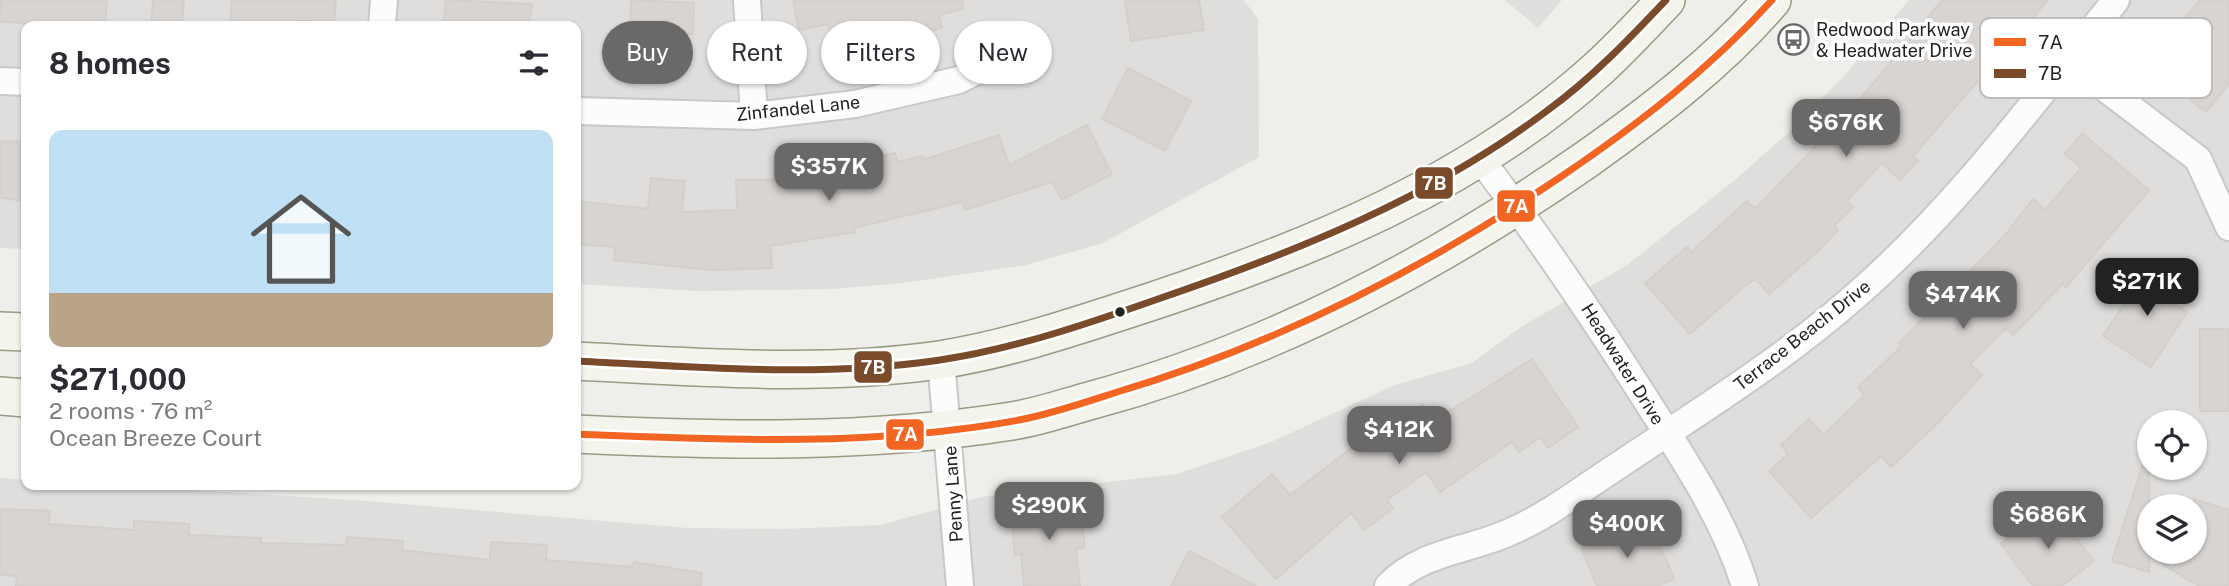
<!DOCTYPE html>
<html lang="en">
<head>
<meta charset="utf-8">
<style>
	:root { --surface:#fff; --page:#f2f2f3; --text:#2b2b33; --muted:#7c7c81; --line:#e1e1e2; --accent:#6a6968 }
	body { margin:0; font-family:"Public Sans",sans-serif; background:var(--page); color:var(--text); height:100vh; display:flex; flex-direction:column; font-size:26px; white-space:nowrap }
	* { box-sizing:border-box; margin:0 }
	p { font-size:23px; color:var(--muted) }
	.icon { flex:none; width:38px; height:38px; fill:none; stroke:currentColor; stroke-width:2; stroke-linecap:round; stroke-linejoin:round }
	.map { position:relative; flex:1; overflow:hidden }
	.panel { position:absolute; left:21px; top:21px; width:560px; height:469px; display:flex; flex-direction:column; background:var(--surface); border-radius:14px; box-shadow:0 2px 5px #0004 }
	.panel>* { flex:none }
	.banner { position:absolute; left:602px; top:21px; width:665px; height:63px; display:flex; gap:14px }
	.fabs { position:absolute; left:2137px; top:410px; display:grid; gap:14px }
	.fabs a { display:grid; place-items:center; width:70px; height:70px; border-radius:50%; background:var(--surface); box-shadow:0 2px 5px #0004; font-size:35px }
	.price { position:absolute; translate:-50% -60px; padding:0 16px; border-radius:14px; background:var(--accent); color:#fff; font-size:23px; line-height:46px; filter:drop-shadow(0 2px 4px #0008) }
	.price::after { content:''; position:absolute; left:50%; top:42px; width:21px; height:16px; margin-left:-10px; background:inherit; clip-path:polygon(0 0,100% 0,50% 100%) }
	.price.on { background:#222; color:#fff }
	ul { padding:0; list-style:none }
	li { display:grid; align-content:center; gap:14px; height:371px; padding:0 28px }
	li+li { border-top:2px solid var(--line) }
	li span { display:grid; place-items:center; height:217px; border-radius:14px; color:#555 }
	li>.icon { margin-inline-start:auto }
	span .icon { width:126px; height:126px; fill:#fffc; stroke-width:1 }
	li b { font-size:30px }
	h2 { display:flex; justify-content:space-between; align-items:center; height:84px; padding:0 28px; font-size:30px }
	.tag { padding:0 24px; border-radius:32px; background:var(--surface); box-shadow:0 2px 5px #0004; font-size:24px; line-height:63px }
	.tag.on { background:var(--accent); color:#fff }
	.map>svg:first-child { display:block }
	.residential { fill:#dfdedc; fill-rule:evenodd }
	.building { fill:#d7d4d2; stroke:#d3d0cc; stroke-width:2 }
	.lines { fill:none; stroke-linecap:round; stroke-linejoin:round }
	.minor-casing { stroke:#c9c8c7; stroke-width:30 }
	.secondary-casing { stroke:#999a82; stroke-width:40 }
	.minor { stroke:#fdfcfc; stroke-width:26 }
	.secondary { stroke:#f4f4ed; stroke-width:37 }
	.bus-1-casing { stroke:#fff; stroke-width:12 }
	.bus-2-casing { stroke:#fff; stroke-width:12 }
	.bus-1 { stroke:#f26522; stroke-width:7 }
	.bus-2 { stroke:#7a4b2a; stroke-width:7 }
	.bus-dot { fill:#222; stroke:#fff; stroke-width:2.5 }
	.labels { text-anchor:middle; dominant-baseline:central; stroke-width:7; stroke-linejoin:round; paint-order:stroke }
	.poi-label { font-size:18px; fill:#222; stroke:#fff; text-anchor:start }
	.street-label { font-size:18px; fill:#222; stroke:#fff }
	.key { fill:#fff; stroke:#bdbdbd; stroke-width:2 }
	.key-label { font-size:19px; fill:#222 }
	.line-badge { stroke:#fff; stroke-width:2.5 }
	.badge-label { font-size:19px; text-anchor:middle; font-weight:bold; fill:#fff }
</style>
</head>
<body>
<div class="map">
<svg width="2229" height="586" viewBox="0 0 2229 586">
	<rect width="100%" height="100%" fill="#f0eeeb"/>
	<path class="residential" d="M 0,0 L 1244,0 L 1258,19 L 1259,157 L 1103,243 L 1026,265 L 903,283 L 832,289 L 699,291 L 576,284 L 576,26 L 26,26 L 26,249 L 0,248 Z
		M 1505,0 L 1562,0 L 1538,28 Z
		M 1909,0 L 2229,0 L 2229,586 L 0,586 L 0,478 L 26,480 L 26,485 L 109,485 L 354,500 L 688,528 L 784,529 L 881,525 L 981,497 L 1177,474 L 1271,442 L 1395,385 L 1472,363 L 1521,327 L 1627,265 L 1736,179 L 1789,132 L 1841,79 ZM 2149,422 L 2194,422 L 2194,467 L 2149,467 ZM 2149,506 L 2194,506 L 2194,551 L 2149,551 Z"/>
	<path class="building" d="M 0,0 L 107,0 L 105,26 L 0,22 Z
		M 153,0 L 184,0 L 182,26 L 151,26 Z
		M 232,0 L 336,0 L 334,24 L 303,21 L 303,26 L 230,26 Z
		M 446,0 L 532,4 L 529,26 L 443,26 Z
		M 631,0 L 694,3 L 693,34 L 673,34 L 672,59 L 629,57 Z
		M 793,0 L 962,0 L 963,9 L 939,15 L 942,28 L 911,35 L 909,22 L 864,33 L 867,47 L 834,54 L 828,24 L 799,30 Z
		M 1125,0 L 1199,0 L 1204,30 L 1131,41 Z
		M 1942,0 L 2048,0 L 1913,156 L 1918,161 L 1900,180 L 1882,163 L 1847,201 L 1853,207 L 1834,226 L 1838,230 L 1816,253 L 1769,294 L 1756,279 L 1747,284 L 1690,334 L 1645,283 L 1687,247 L 1691,252 L 1747,201 L 1755,209 L 1817,145 L 1815,142 L 1855,101 L 1857,103 Z
		M 2200,0 L 2229,0 L 2229,84 L 2206,112 L 2154,70 L 2169,51 L 2162,45 Z
		M 1128,68 L 1191,101 L 1165,151 L 1102,119 Z
		M 1087,125 L 1112,174 L 1062,200 L 1052,182 L 965,210 L 962,202 L 854,228 L 855,232 L 771,246 L 772,268 L 713,270 L 614,260 L 615,247 L 576,244 L 576,201 L 648,209 L 651,178 L 685,181 L 682,212 L 737,210 L 736,180 L 813,179 L 813,175 L 867,166 L 866,160 L 895,153 L 898,162 L 922,156 L 923,160 L 999,135 L 1009,165 Z
		M 2082,133 L 2149,190 L 2066,287 L 2063,284 L 2013,335 L 2006,328 L 1970,364 L 1982,375 L 1940,421 L 1891,467 L 1881,456 L 1811,518 L 1769,471 L 1788,454 L 1781,445 L 1809,419 L 1823,435 L 1865,395 L 1858,387 L 1902,346 L 1899,343 L 2006,234 L 2033,199 L 2045,210 L 2081,168 L 2065,154 Z
		M 0,141 L 26,142 L 26,201 L 0,198 Z
		M 2151,263 L 2173,278 L 2162,295 L 2187,312 L 2151,367 L 2103,336 Z
		M 2200,329 L 2229,329 L 2229,411 L 2200,411 Z
		M 1532,359 L 1578,427 L 1548,448 L 1540,437 L 1519,452 L 1512,442 L 1440,492 L 1426,472 L 1387,500 L 1393,508 L 1364,530 L 1351,513 L 1276,579 L 1222,517 L 1272,474 L 1290,495 L 1370,434 L 1373,439 L 1423,405 L 1434,421 Z
		M 2144,460 L 2149,460 L 2149,551 L 2194,551 L 2194,499 L 2229,510 L 2229,586 L 2199,586 L 2149,556 L 2149,572 L 2112,561 Z
		M 1080,499 L 1085,548 L 1076,549 L 1080,586 L 1024,586 L 1021,554 L 1015,555 L 1010,506 Z
		M 2051,506 L 2094,561 L 2062,586 L 2033,586 L 2001,544 Z
		M 0,509 L 50,511 L 49,524 L 134,530 L 134,521 L 189,524 L 189,535 L 261,538 L 261,543 L 346,545 L 347,537 L 403,541 L 402,550 L 490,560 L 491,542 L 547,545 L 546,560 L 633,567 L 634,562 L 702,573 L 701,586 L 16,586 L 17,576 L 0,575 Z
		M 1639,522 L 1650,547 L 1659,543 L 1674,579 L 1657,586 L 1597,586 L 1581,547 Z
		M 1189,551 L 1256,586 L 1171,586 Z"/>
	<g class="lines">
		<defs>
			<path id="minor" d="M 747,0 L 754,116
				M 382,26 L 384,0
				M 2068,60 L 2198,159 L 2229,227
				M 0,81 L 26,82
				M 576,111 L 754,116 L 855,104 L 959,80 L 1012,53
				M 1478,156 C 1539,236 1594,318 1648,403 C 1685,461 1725,520 1745,586
				M 941,360 L 960,586
				M 1388,586 C 1421,551 1470,551 1512,531 C 1549,515 1582,489 1616,467 C 1697,413 1780,362 1853,298 C 1953,212 2033,103 2116,0"/>
			<path id="secondary" d="M 0,331 L 26,332
				M 576,361 C 696,367 820,377 939,360 C 1010,349 1079,325 1147,303 C 1307,250 1472,184 1599,68 C 1622,47 1644,23 1666,0
				M 0,396 L 26,398
				M 576,434 C 722,441 866,444 1012,421 C 1038,417 1064,408 1089,401 C 1268,353 1435,265 1587,159 C 1653,112 1719,62 1772,0"/>
		</defs>
		<use href="#minor" class="minor-casing"/>
		<use href="#secondary" class="secondary-casing"/>
		<use href="#minor" class="minor"/>
		<use href="#secondary" class="secondary"/>
		<defs>
			<path id="bus-1" d="M 576,434 C 722,440 874,447 1019,420 C 1051,414 1083,403 1114,393 C 1274,346 1422,270 1559,178 C 1636,126 1710,69 1772,0"/>
			<path id="bus-2" d="M 576,361 C 697,367 820,378 940,360 C 1014,349 1087,324 1158,299 C 1295,252 1432,198 1548,110 C 1592,78 1629,39 1666,0"/>
		</defs>
		<use href="#bus-1" class="bus-1-casing"/>
		<use href="#bus-2" class="bus-2-casing"/>
		<use href="#bus-1" class="bus-1"/>
		<use href="#bus-2" class="bus-2"/>
	</g>
	<defs>
		<symbol id="bus-ring" viewBox="-11 -11 22 22"><circle r="9.5" fill="#fff" stroke="#6a6968" stroke-width="1.5"/><path d="M-5-6H5V4H4V6H2V4H-2V6H-4V4H-5ZM-3.5-4V0h7V-4ZM-3.5 1.2v1.5H-2V1.2ZM2 1.2v1.5H3.5V1.2Z" fill="#6a6968"/></symbol>
	</defs>
	<g fill-rule="evenodd">
		<use href="#bus-ring" x="1776" y="22" width="35" height="35"/>
	</g>
	<circle class="bus-dot" cx="1120" cy="312" r="6"/>
	<g class="labels">
		<g class="poi-label">
			<text x="1816" y="29">Redwood Parkway<tspan x="1816" dy="21">&amp; Headwater Drive</tspan></text>
		</g>
		<g class="street-label">
			<text transform="translate(798 108) rotate(-6)">Zinfandel Lane</text>
			<text transform="translate(1802 335) rotate(-38)">Terrace Beach Drive</text>
			<text transform="translate(1623 364) rotate(58)">Headwater Drive</text>
			<text transform="translate(953 494) rotate(-94)">Penny Lane</text>
		</g>
	</g>
	<rect x="1980" y="18" width="232" height="80" rx="10" class="key"/>
	<rect x="1994" y="38" width="32" height="8" fill="#f26522"/>
	<rect x="1994" y="69" width="32" height="9" fill="#7a4b2a"/>
	<g class="key-label">
		<text x="2038" y="49">7A</text>
		<text x="2038" y="80">7B</text>
	</g>
	<g class="line-badge">
		<rect x="1414" y="166" width="40" height="34" rx="7" fill="#7a4b2a"/>
		<rect x="1496" y="189" width="40" height="34" rx="7" fill="#f26522"/>
		<rect x="853" y="350" width="40" height="34" rx="7" fill="#7a4b2a"/>
		<rect x="885" y="418" width="40" height="33" rx="7" fill="#f26522"/>
	</g>
	<g class="badge-label">
		<text x="1434" y="190">7B</text>
		<text x="1516" y="213">7A</text>
		<text x="873" y="374">7B</text>
		<text x="905" y="441">7A</text>
	</g>
</svg>
<div class="fabs">
<a><svg class="icon" aria-label="locate" viewBox="0 0 24 24"><circle cx="12" cy="12" r="6"/><path d="M12 2v4M12 18v4M2 12h4M18 12h4"/></svg></a>
<a><svg class="icon" aria-label="layers" viewBox="0 0 24 24"><path d="M12 4l9 5-9 5-9-5zM3 14l9 5 9-5"/></svg></a>
</div>
<b class="price" style="left:1846px;top:159px">$676K</b>
<b class="price" style="left:829px;top:203px">$357K</b>
<b class="price on" style="left:2147px;top:318px">$271K</b>
<b class="price" style="left:1963px;top:331px">$474K</b>
<b class="price" style="left:1399px;top:466px">$412K</b>
<b class="price" style="left:1049px;top:542px">$290K</b>
<b class="price" style="left:2048px;top:551px">$686K</b>
<b class="price" style="left:1627px;top:560px">$400K</b>
<div class="banner">
<a class="tag on">Buy</a>
<a class="tag">Rent</a>
<a class="tag">Filters</a>
<a class="tag">New</a>
</div>
<section class="panel">
<h2>8 homes<svg class="icon" aria-label="filters" viewBox="0 0 24 24"><path d="M4 7h16M4 17h16"/><circle cx="9" cy="7" r="2"/><circle cx="15" cy="17" r="2"/></svg></h2>
<ul>
<li><span style="background:linear-gradient(#bfe0f5 75%,#b9a48a 0)"><svg class="icon" aria-label="home" viewBox="0 0 24 24"><path d="M3 11l9-7 9 7M6 9v11h12V9"/></svg></span><div><b>$271,000</b><p>2 rooms · 76 m²</p><p>Ocean Breeze Court</p></div></li>
</ul>
</section>
</div>
</body>
</html>
